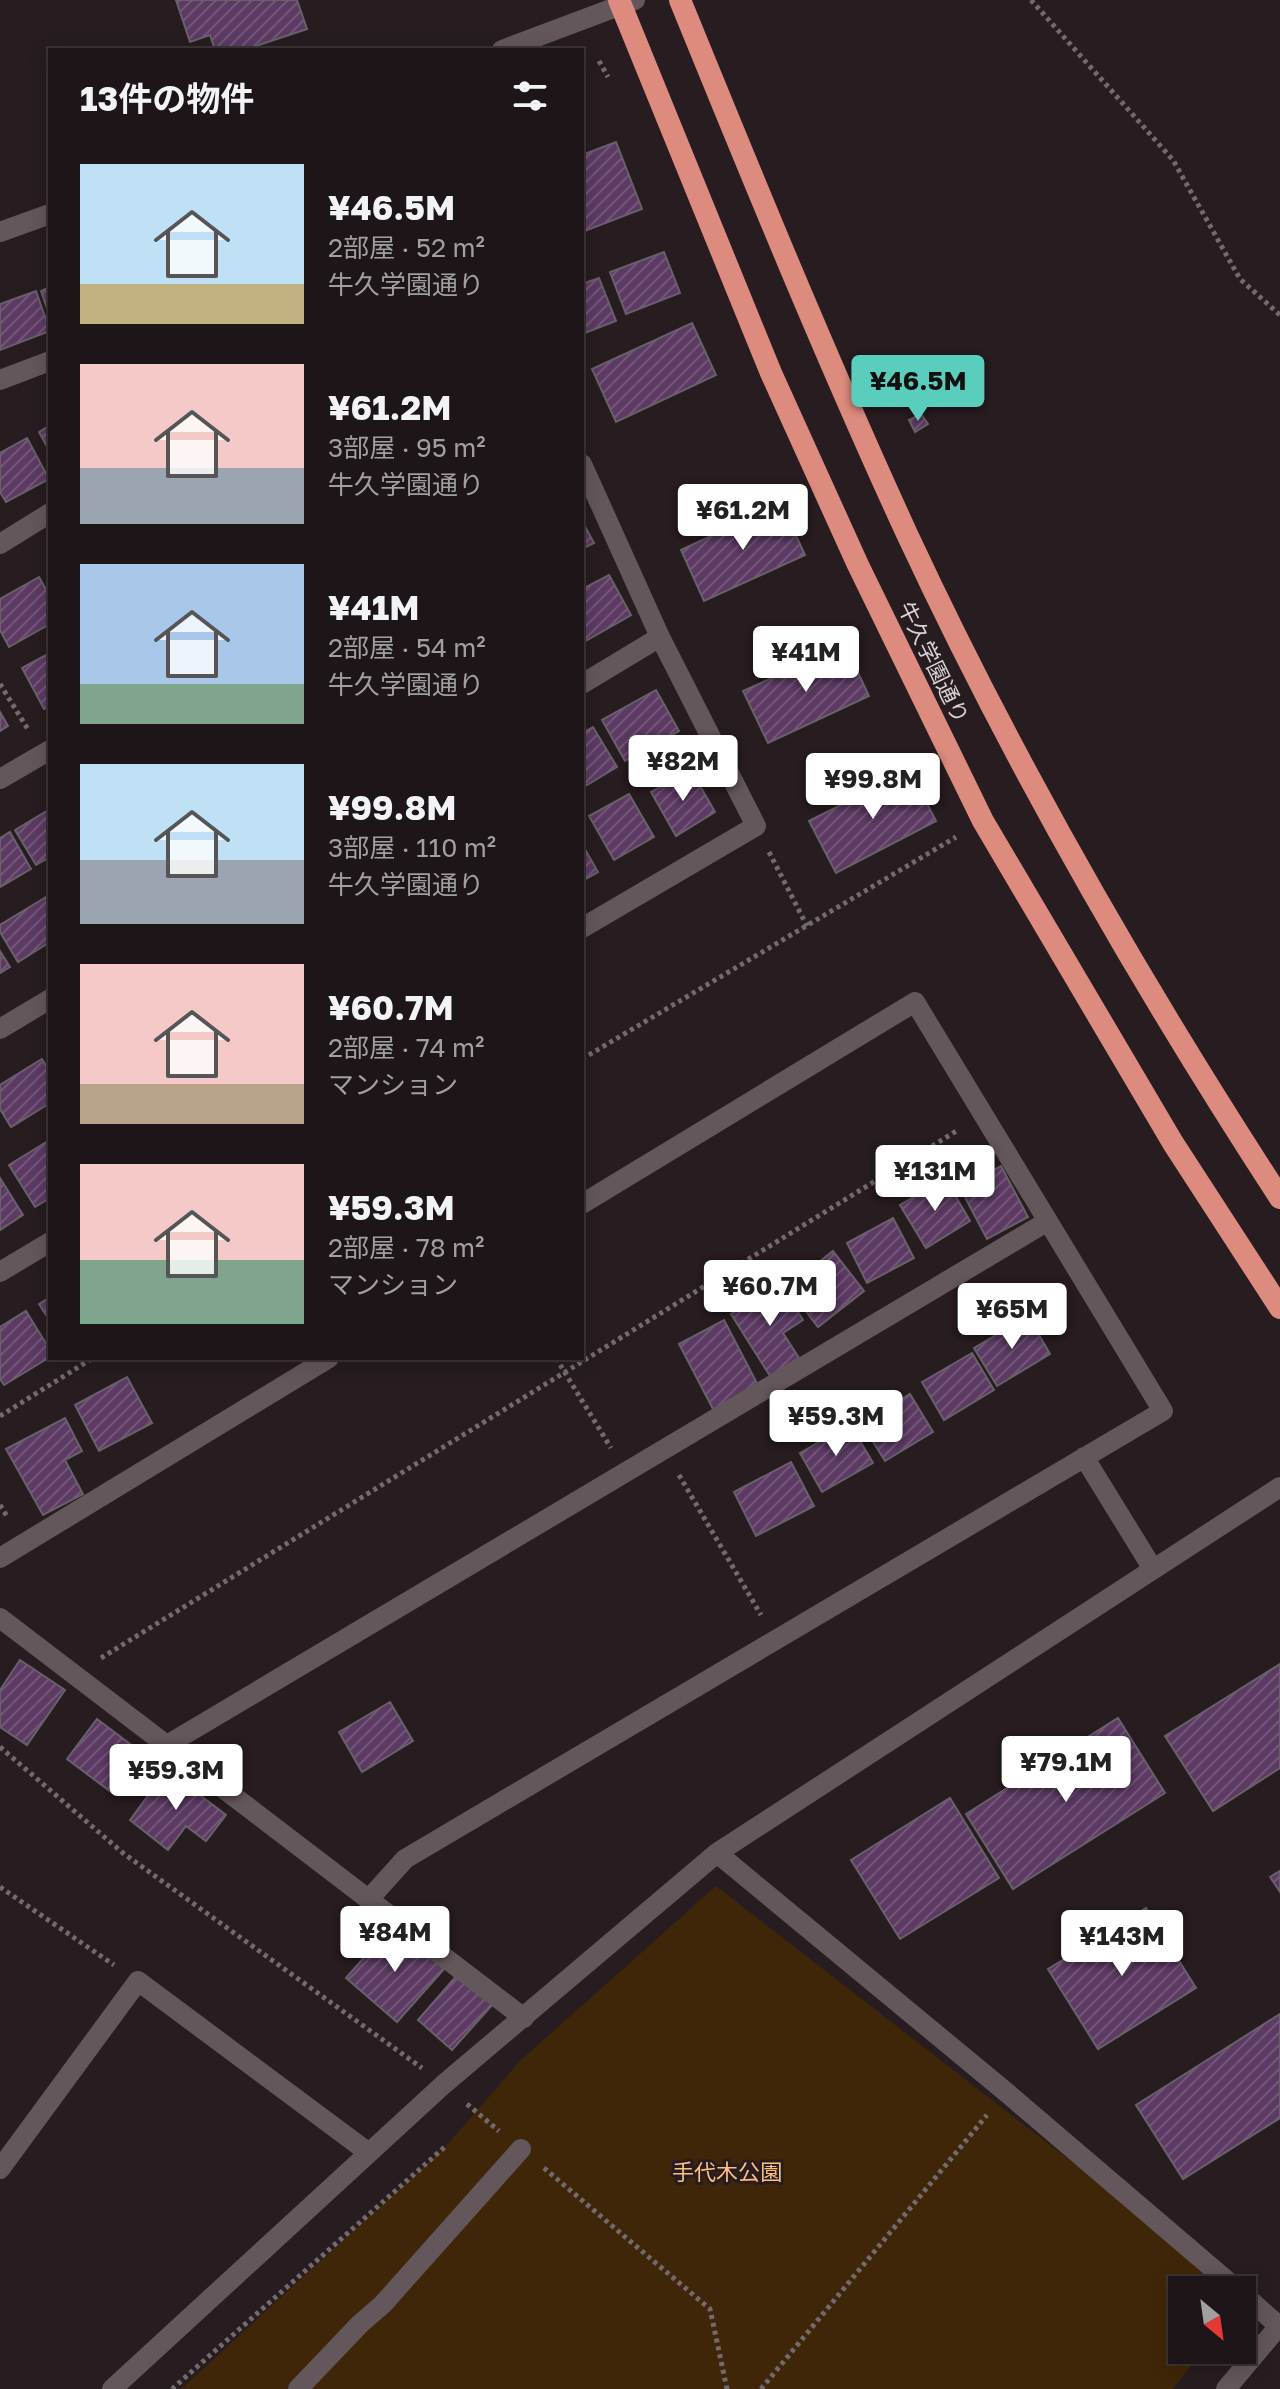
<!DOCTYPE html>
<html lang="ja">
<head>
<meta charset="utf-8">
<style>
	:root { --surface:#1d1518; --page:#2a2225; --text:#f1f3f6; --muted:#a09fa2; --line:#3b3437; --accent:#5acebd }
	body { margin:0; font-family:"Golos Text","Noto Sans JP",sans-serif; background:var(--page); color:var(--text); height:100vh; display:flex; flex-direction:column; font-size:30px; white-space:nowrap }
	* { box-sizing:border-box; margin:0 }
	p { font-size:26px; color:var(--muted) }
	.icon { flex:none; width:44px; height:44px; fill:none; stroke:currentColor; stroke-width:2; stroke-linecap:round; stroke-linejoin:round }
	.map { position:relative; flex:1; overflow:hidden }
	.details { position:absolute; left:48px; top:48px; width:536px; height:1312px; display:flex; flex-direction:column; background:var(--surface); border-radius:0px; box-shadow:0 4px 20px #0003,0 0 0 2px var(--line) }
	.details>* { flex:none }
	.needle { width:52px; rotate:151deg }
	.tools { position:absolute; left:1168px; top:2276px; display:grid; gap:16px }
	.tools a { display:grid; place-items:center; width:88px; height:88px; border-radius:0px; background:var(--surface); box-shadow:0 4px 20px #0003,0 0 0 2px var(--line); font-size:40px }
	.price { position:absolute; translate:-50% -68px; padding:0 18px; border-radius:8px; background:#fff; color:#222; font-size:26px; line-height:52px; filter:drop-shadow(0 2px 4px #0008) }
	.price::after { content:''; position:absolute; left:50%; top:48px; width:24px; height:18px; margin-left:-12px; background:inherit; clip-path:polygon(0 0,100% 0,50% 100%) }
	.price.selected { background:var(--accent); color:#111 }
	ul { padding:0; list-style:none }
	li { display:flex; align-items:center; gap:24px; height:200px; padding:0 32px }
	li span { display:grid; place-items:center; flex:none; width:224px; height:160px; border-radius:0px; color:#555 }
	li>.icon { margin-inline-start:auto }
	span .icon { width:96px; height:96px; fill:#fffc; stroke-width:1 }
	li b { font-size:34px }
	h2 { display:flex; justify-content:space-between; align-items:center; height:96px; padding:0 32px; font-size:34px }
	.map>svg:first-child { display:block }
	.park { fill:#402608 }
	.building { fill:url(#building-hatch); stroke:#68606a; stroke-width:2 }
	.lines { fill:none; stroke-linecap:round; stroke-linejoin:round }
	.path { stroke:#736a6d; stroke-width:5; stroke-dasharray:4 4; stroke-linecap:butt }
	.service { stroke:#64575b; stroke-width:20 }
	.minor { stroke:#64575b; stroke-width:20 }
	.tertiary { stroke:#64575b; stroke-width:20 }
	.trunk { stroke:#dc8b7e; stroke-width:22 }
	.labels { text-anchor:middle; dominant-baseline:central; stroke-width:6; stroke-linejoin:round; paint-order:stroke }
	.street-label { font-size:22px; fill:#dad2d4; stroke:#271c20 }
	.park-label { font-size:22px; fill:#febf7f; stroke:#271c20 }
</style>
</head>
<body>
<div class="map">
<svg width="1280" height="2389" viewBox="0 0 1280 2389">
	<defs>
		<pattern id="building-hatch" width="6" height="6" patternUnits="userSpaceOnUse" patternTransform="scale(2)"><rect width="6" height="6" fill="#5c3a63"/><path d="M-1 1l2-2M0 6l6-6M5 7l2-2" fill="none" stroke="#735678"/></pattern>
	</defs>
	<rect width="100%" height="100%" fill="#271c20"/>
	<path class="park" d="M 716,1886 L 1237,2290 L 1182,2290 L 1182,2350 L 1203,2350 L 1173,2389 L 181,2389 L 447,2145 L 521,2060 Z"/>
	<path class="building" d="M 176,0 L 297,0 L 307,29 L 244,50 L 215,50 L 210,35 L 190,42 Z
		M 616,142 L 642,209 L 582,232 L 582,155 Z
		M 664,252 L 680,293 L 626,314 L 610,272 Z
		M 599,278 L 616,321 L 582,334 L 582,284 Z
		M 50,287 L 50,317 L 41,291 Z
		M 36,291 L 50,331 L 0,350 L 0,304 Z
		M 692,323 L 716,375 L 616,422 L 592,369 Z
		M 921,414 L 928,424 L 915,432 L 909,420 Z
		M 50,425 L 50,452 L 39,432 Z
		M 27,438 L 49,479 L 6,502 L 0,492 L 0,453 Z
		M 781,503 L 805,555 L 704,601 L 681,550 Z
		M 582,521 L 594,543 L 582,549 Z
		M 609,575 L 631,615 L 582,643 L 582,589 Z
		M 39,577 L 50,597 L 50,624 L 9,647 L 0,630 L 0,599 Z
		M 845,645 L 869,696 L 768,743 L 743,691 Z
		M 50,653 L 50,706 L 44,709 L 22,668 Z
		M 656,690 L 679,731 L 625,761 L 602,720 Z
		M 0,712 L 8,726 L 0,731 Z
		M 593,727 L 617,767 L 582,788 L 582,733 Z
		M 691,770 L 715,812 L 676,836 L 651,792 Z
		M 910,770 L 936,821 L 836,873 L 809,821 Z
		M 629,794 L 654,837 L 614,860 L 589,816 Z
		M 50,809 L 50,857 L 36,865 L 15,830 Z
		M 10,832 L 31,869 L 0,887 L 0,838 Z
		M 582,844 L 598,872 L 582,881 Z
		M 46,897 L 50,903 L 50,942 L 18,962 L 0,932 L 0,925 Z
		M 0,951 L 10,967 L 0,973 Z
		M 42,1059 L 50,1072 L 50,1103 L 11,1127 L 0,1109 L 0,1085 Z
		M 48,1141 L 50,1198 L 35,1207 L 9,1165 Z
		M 1001,1166 L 1028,1217 L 987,1239 L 960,1188 Z
		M 0,1178 L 23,1215 L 0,1230 Z
		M 945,1178 L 970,1221 L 926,1248 L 900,1205 Z
		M 893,1218 L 914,1258 L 867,1283 L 847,1243 Z
		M 833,1251 L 864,1291 L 818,1327 L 787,1287 Z
		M 780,1283 L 803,1320 L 783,1333 L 799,1358 L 770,1376 L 731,1314 Z
		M 50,1297 L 50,1321 L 39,1304 Z
		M 26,1311 L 50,1350 L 50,1357 L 4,1385 L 0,1379 L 0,1327 Z
		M 1028,1316 L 1050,1354 L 997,1386 L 974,1348 Z
		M 724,1320 L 759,1387 L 714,1411 L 679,1344 Z
		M 972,1353 L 994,1390 L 944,1420 L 922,1382 Z
		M 127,1377 L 152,1423 L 99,1451 L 75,1405 Z
		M 910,1394 L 933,1432 L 885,1461 L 862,1424 Z
		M 65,1418 L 82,1451 L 65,1460 L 83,1494 L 43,1515 L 6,1449 Z
		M 850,1424 L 873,1463 L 822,1492 L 800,1453 Z
		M 791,1462 L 814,1506 L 756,1536 L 734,1492 Z
		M 20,1660 L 65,1690 L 27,1745 L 0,1727 L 0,1690 Z
		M 1280,1664 L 1280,1768 L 1213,1811 L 1165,1736 Z
		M 390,1702 L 413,1741 L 362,1772 L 339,1732 Z
		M 1118,1718 L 1165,1793 L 1013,1889 L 966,1814 Z
		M 97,1719 L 142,1753 L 111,1792 L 67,1759 Z
		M 167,1770 L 226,1815 L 206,1841 L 186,1826 L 168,1850 L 130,1820 Z
		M 950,1798 L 999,1878 L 900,1939 L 851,1860 Z
		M 1280,1871 L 1280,1892 L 1270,1877 Z
		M 1146,1908 L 1196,1988 L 1098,2049 L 1048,1969 Z
		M 393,1925 L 444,1969 L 397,2022 L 346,1978 Z
		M 459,1973 L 493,2004 L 452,2050 L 418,2020 Z
		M 1280,2014 L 1280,2118 L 1183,2179 L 1136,2105 Z"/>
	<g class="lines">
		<path class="path" d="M 1031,0 L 1173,160 L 1240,279 L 1280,315
			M 599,61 L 608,77
			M 0,684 L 29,731
			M 769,852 L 807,926
			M 582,1059 L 956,837
			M 556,1358 L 611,1448
			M 0,1416 L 93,1358
			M 679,1475 L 761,1615
			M 0,1505 L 8,1518
			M 101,1658 L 958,1130
			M 0,1747 L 123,1853 L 422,2068
			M 0,1887 L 114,1965
			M 467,2104 L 499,2131
			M 544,2168 L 710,2309 L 727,2389
			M 172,2389 L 447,2145
			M 761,2389 L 987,2115"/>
		<path class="service" d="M 298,2389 L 360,2324 L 383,2304 L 521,2149
			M 1226,2389 L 1279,2326"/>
		<path class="minor" d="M 0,380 L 50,361
			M 582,464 L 660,637 L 756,826 L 582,928
			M 0,544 L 50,513
			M 582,684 L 660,637
			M 0,779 L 50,750
			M 0,1029 L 50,999
			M 0,1272 L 50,1242
			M 1084,1457 L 1153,1569
			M 0,1558 L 329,1358
			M 0,1618 L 524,2018
			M 167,1745 L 1048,1221
			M 717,1853 L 1006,2092 L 1238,2290
			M 369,1899 L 405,1859 L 1163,1411 L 915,1002 L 582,1204
			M 0,2169 L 138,1981 L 369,2153
			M 1242,2293 L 1280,2327
			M 112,2389 L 444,2084 L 717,1853 L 1280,1487"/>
		<path class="tertiary" d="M 502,50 L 635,0
			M 0,232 L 50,214"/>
		<path class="trunk" d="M 619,0 L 771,373 L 858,565 L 983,821 L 1173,1143 L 1280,1308
			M 680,0 C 753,179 826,358 907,534 C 1014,764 1142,986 1280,1198"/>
	</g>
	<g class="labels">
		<g class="street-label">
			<text transform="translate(934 662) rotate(64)">牛久学園通り</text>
		</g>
		<g class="park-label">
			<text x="727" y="2171">手代木公園</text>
		</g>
	</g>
</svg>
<div class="tools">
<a><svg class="needle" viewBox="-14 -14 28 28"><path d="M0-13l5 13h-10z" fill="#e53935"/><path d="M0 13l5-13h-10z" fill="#a09fa2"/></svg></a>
</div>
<b class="price selected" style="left:918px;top:423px">¥46.5M</b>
<b class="price" style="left:743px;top:552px">¥61.2M</b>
<b class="price" style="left:806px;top:694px">¥41M</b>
<b class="price" style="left:683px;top:803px">¥82M</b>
<b class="price" style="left:873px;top:821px">¥99.8M</b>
<b class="price" style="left:935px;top:1213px">¥131M</b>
<b class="price" style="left:770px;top:1328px">¥60.7M</b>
<b class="price" style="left:1012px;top:1351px">¥65M</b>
<b class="price" style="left:836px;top:1458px">¥59.3M</b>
<b class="price" style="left:1066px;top:1804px">¥79.1M</b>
<b class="price" style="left:176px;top:1812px">¥59.3M</b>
<b class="price" style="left:395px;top:1974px">¥84M</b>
<b class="price" style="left:1122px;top:1978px">¥143M</b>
<section class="details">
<h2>13件の物件<svg class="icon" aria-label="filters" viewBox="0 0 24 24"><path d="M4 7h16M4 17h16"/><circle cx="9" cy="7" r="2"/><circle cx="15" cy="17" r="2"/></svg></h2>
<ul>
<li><span style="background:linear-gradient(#bfe0f5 75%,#c2b280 0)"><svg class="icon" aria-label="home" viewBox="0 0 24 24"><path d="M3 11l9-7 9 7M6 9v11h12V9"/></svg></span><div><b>¥46.5M</b><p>2部屋 · 52 m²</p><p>牛久学園通り</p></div></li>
<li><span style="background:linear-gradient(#f6c9c9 65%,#9aa5b1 0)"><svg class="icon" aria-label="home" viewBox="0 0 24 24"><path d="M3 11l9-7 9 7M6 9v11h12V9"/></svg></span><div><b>¥61.2M</b><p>3部屋 · 95 m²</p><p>牛久学園通り</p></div></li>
<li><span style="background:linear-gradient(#a9c7e8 75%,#7fa58c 0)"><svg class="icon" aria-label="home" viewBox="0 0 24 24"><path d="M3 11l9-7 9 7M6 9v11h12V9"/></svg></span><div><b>¥41M</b><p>2部屋 · 54 m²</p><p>牛久学園通り</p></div></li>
<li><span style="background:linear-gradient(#bfe0f5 60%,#9aa5b1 0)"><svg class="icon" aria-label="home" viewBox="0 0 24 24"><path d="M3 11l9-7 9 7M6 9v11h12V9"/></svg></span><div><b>¥99.8M</b><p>3部屋 · 110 m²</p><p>牛久学園通り</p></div></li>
<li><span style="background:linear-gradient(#f6c9c9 75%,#b9a48a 0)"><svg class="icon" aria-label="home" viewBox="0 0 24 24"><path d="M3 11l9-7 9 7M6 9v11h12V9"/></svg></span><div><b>¥60.7M</b><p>2部屋 · 74 m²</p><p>マンション</p></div></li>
<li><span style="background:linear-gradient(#f6c9c9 60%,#7fa58c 0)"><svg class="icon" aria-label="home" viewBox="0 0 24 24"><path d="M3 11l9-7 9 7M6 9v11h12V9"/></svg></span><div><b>¥59.3M</b><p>2部屋 · 78 m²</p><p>マンション</p></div></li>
</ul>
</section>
</div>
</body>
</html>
